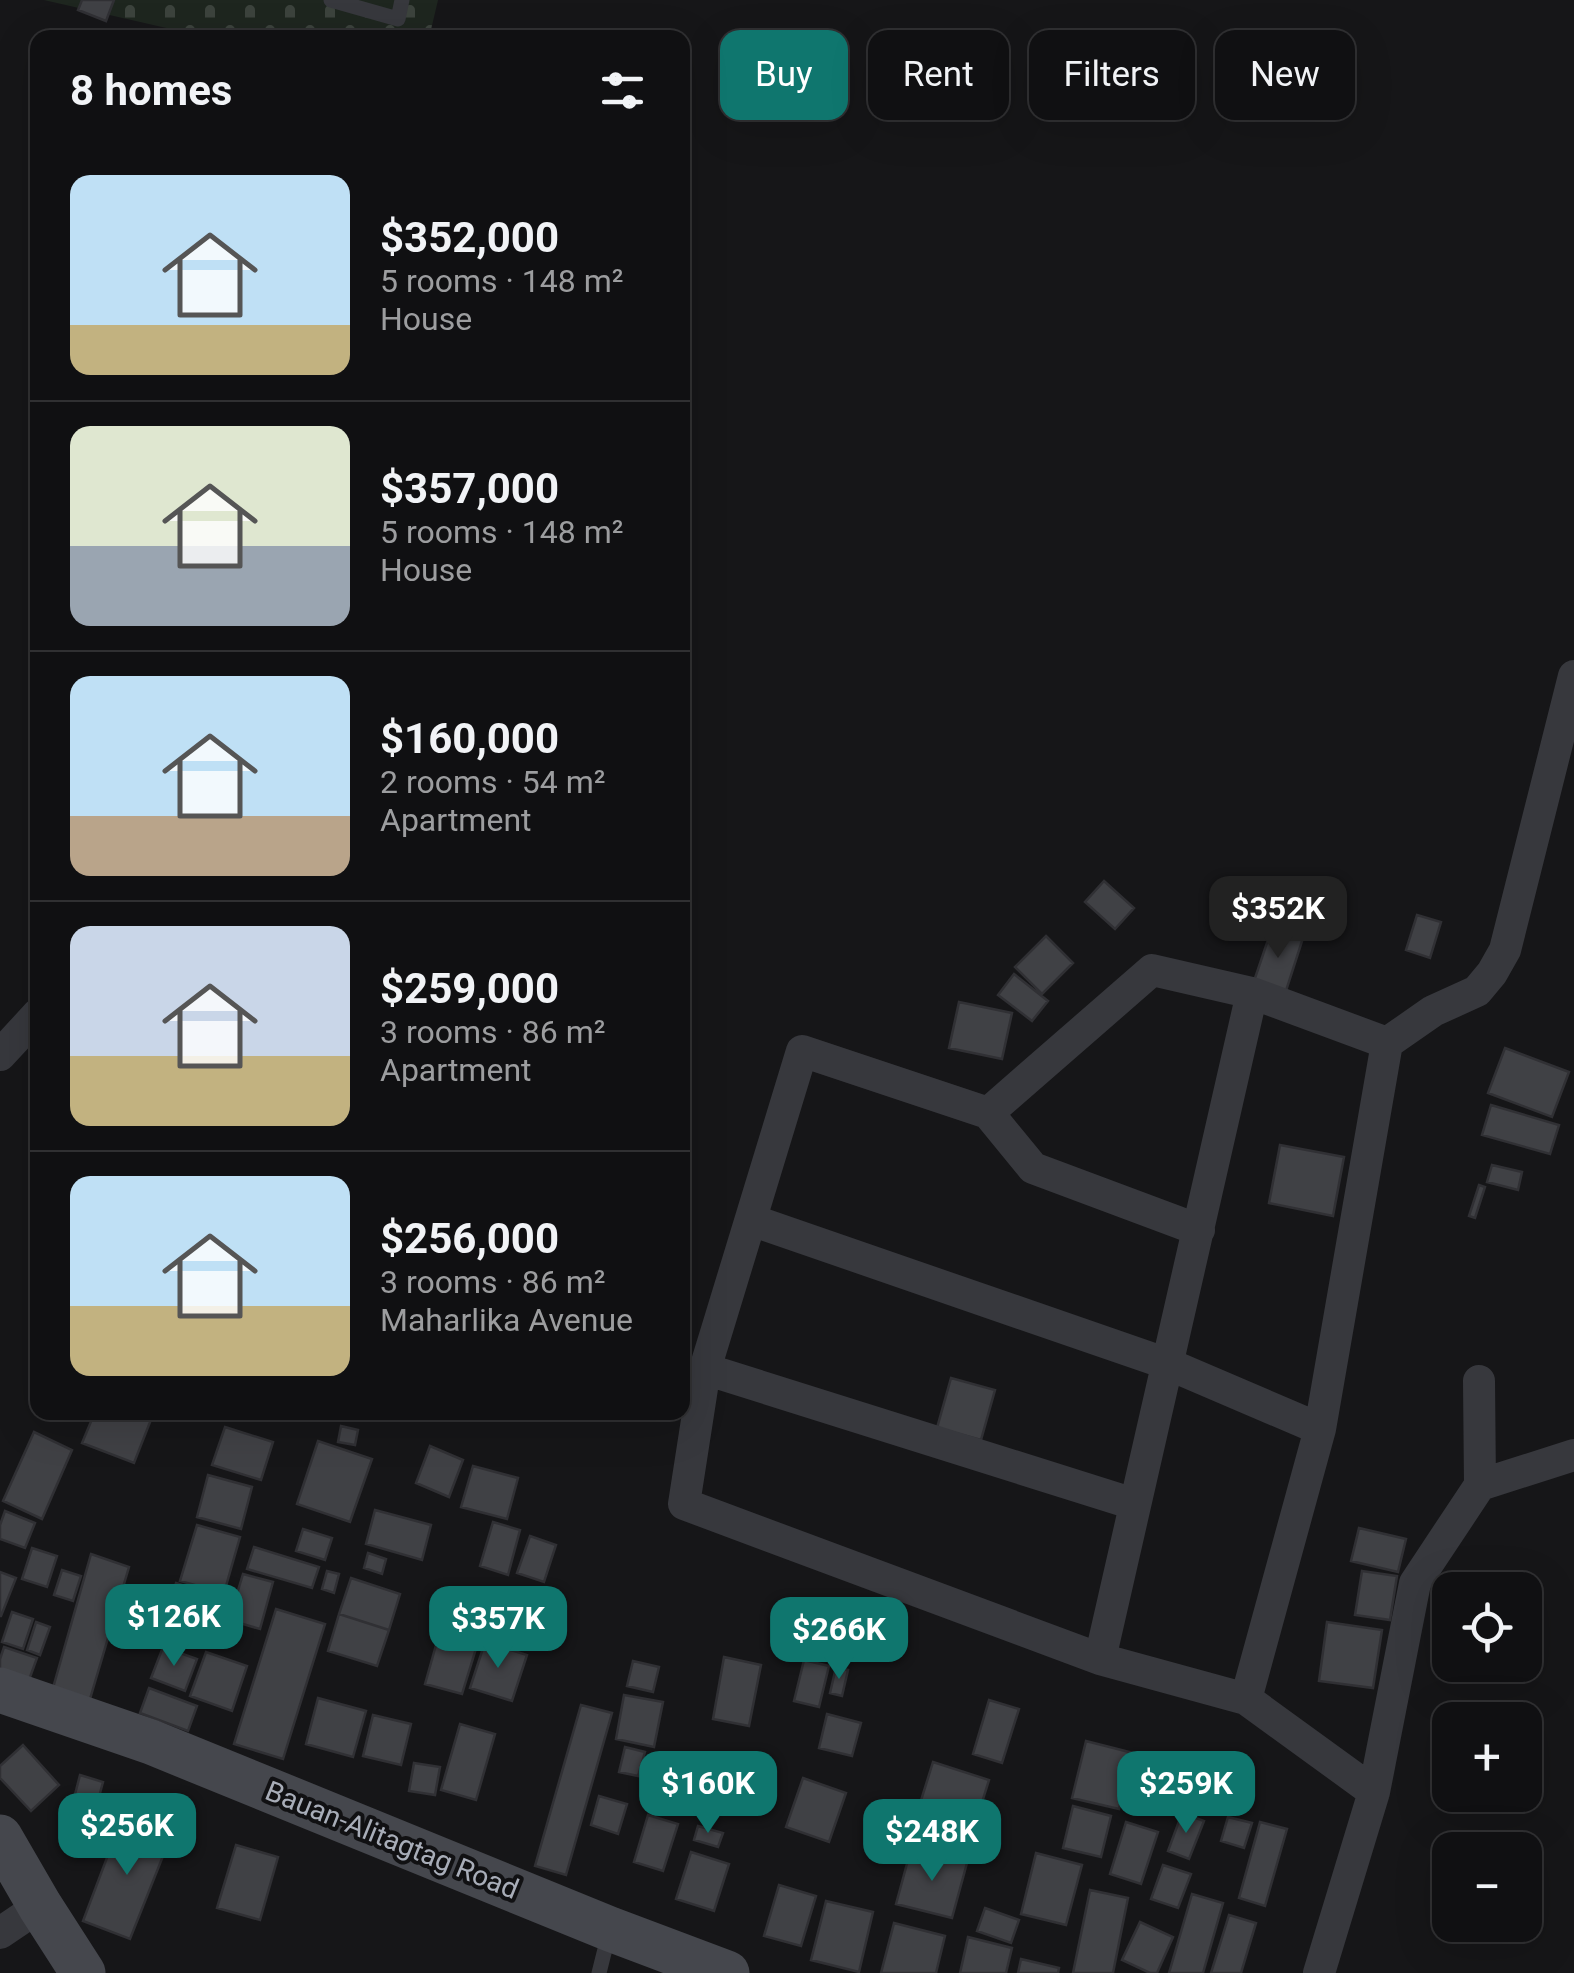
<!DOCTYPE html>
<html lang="en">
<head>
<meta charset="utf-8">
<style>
	:root { --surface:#101012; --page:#1e1e20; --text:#f1f3f6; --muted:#9c9d9f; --line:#303032; --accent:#0f766e }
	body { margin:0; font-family:Roboto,sans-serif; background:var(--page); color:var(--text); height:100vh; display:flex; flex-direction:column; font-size:38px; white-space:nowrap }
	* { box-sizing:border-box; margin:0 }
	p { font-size:32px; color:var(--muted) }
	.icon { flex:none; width:55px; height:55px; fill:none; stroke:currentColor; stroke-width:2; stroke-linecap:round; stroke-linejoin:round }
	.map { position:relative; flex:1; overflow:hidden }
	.side { position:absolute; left:30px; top:30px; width:660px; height:1390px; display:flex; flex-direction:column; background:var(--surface); border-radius:20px; box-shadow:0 10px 40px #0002,0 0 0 2px var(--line) }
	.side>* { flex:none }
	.top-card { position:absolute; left:720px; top:30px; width:702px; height:90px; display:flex; gap:20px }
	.controls { position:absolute; left:1432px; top:1572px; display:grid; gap:20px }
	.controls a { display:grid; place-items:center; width:110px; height:110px; border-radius:20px; background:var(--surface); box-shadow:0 10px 40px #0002,0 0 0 2px var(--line); font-size:50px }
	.price { position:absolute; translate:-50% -85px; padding:0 22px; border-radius:20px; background:var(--accent); color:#fff; font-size:32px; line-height:65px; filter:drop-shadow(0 2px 5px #0008) }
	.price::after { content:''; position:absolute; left:50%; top:60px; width:30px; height:22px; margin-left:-15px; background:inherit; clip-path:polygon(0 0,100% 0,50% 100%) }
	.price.selected { background:#222; color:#fff }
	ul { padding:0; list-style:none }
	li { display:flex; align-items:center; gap:30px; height:250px; padding:0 40px }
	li+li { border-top:2px solid var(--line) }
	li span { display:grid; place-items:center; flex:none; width:280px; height:200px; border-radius:20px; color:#555 }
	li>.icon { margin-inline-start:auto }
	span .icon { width:120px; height:120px; fill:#fffc; stroke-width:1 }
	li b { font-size:42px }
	h2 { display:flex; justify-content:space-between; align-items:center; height:120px; padding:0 40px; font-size:42px }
	.chip { padding:0 35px; border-radius:20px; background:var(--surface); box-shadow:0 10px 40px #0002,0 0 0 2px var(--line); font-size:35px; line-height:90px }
	.chip.selected { background:var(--accent); color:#fff }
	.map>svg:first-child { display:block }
	.cemetery { fill:url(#cemetery-stones) }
	.building { fill:#404145; stroke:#303034; stroke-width:2.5 }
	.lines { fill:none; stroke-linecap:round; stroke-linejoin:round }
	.service { stroke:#37383d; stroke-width:15 }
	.minor { stroke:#37383d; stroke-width:32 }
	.secondary { stroke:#45474d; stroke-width:45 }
	.labels { text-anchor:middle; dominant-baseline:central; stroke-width:8; stroke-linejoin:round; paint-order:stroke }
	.street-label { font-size:28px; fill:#a8adb8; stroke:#111113 }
</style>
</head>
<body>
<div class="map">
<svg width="1574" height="1973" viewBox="0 0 1574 1973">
	<defs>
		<pattern id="cemetery-stones" width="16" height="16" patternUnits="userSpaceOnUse" patternTransform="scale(2.5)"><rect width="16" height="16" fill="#1e261f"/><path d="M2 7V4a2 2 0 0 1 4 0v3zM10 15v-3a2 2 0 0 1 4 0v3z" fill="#3c433d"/></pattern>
	</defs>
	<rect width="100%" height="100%" fill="#161618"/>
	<path class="cemetery" d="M 44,0 L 438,0 L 429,38 L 206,37 Z"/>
	<path class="building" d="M 82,0 L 114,0 L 106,21 L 78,10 Z
		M 1104,881 L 1134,908 L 1115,929 L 1085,902 Z
		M 1417,915 L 1441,922 L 1430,958 L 1406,950 Z
		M 1272,928 L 1303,938 L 1285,994 L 1253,984 Z
		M 1046,936 L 1073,963 L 1042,994 L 1015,967 Z
		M 1014,974 L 1048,1001 L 1032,1021 L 998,995 Z
		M 959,1002 L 1012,1013 L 1002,1059 L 949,1048 Z
		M 1505,1048 L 1569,1072 L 1552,1117 L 1488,1093 Z
		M 1491,1105 L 1559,1125 L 1550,1154 L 1482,1135 Z
		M 1280,1145 L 1344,1157 L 1333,1216 L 1269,1203 Z
		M 1492,1165 L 1522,1172 L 1518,1190 L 1487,1182 Z
		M 1479,1185 L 1485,1187 L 1475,1218 L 1469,1216 Z
		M 951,1378 L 995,1390 L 981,1440 L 937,1428 Z
		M 95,1412 L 154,1412 L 134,1463 L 82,1443 Z
		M 341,1426 L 358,1430 L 355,1445 L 338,1442 Z
		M 225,1427 L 273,1442 L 261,1480 L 212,1465 Z
		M 34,1432 L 72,1450 L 42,1519 L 3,1501 Z
		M 318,1441 L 372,1459 L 350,1522 L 297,1504 Z
		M 430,1446 L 463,1460 L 449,1497 L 416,1483 Z
		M 473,1466 L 518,1478 L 507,1519 L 461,1507 Z
		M 208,1475 L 252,1487 L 241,1529 L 197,1517 Z
		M 375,1510 L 431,1525 L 422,1560 L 366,1544 Z
		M 5,1511 L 35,1523 L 25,1548 L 0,1539 L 0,1525 Z
		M 493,1522 L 520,1530 L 508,1575 L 480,1566 Z
		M 197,1525 L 240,1537 L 224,1593 L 180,1581 Z
		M 1359,1528 L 1406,1539 L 1398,1572 L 1351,1561 Z
		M 303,1529 L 332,1538 L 325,1560 L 296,1551 Z
		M 530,1536 L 556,1545 L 544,1582 L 517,1573 Z
		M 254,1547 L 319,1567 L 312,1588 L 247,1569 Z
		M 32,1548 L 57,1556 L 47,1587 L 22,1579 Z
		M 368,1553 L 386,1559 L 382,1574 L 364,1568 Z
		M 91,1554 L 129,1567 L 90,1699 L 53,1688 Z
		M 62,1570 L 81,1576 L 73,1601 L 54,1595 Z
		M 327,1571 L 339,1574 L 334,1593 L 322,1589 Z
		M 1362,1571 L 1397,1576 L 1390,1620 L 1355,1615 Z
		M 0,1572 L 16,1578 L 1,1616 L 0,1616 Z
		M 243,1574 L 273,1582 L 260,1629 L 229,1620 Z
		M 351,1578 L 400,1594 L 389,1630 L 339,1614 Z
		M 176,1583 L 227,1600 L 215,1638 L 164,1622 Z
		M 276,1609 L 325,1624 L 283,1759 L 234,1744 Z
		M 12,1612 L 33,1619 L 23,1649 L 2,1642 Z
		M 339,1614 L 389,1630 L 377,1666 L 328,1651 Z
		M 36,1622 L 50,1627 L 40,1655 L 27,1650 Z
		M 1327,1622 L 1382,1630 L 1373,1688 L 1319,1681 Z
		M 440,1631 L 478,1642 L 462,1694 L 425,1684 Z
		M 485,1642 L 527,1655 L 512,1701 L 470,1688 Z
		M 4,1647 L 37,1658 L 29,1680 L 0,1670 L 0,1659 Z
		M 163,1647 L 197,1659 L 185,1691 L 151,1678 Z
		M 206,1652 L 247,1666 L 232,1711 L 190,1696 Z
		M 724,1657 L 761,1665 L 749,1726 L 713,1719 Z
		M 804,1660 L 829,1666 L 819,1707 L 794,1701 Z
		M 633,1661 L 659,1667 L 653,1692 L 627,1686 Z
		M 836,1667 L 848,1670 L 842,1696 L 830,1693 Z
		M 149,1688 L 197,1706 L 188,1731 L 140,1713 Z
		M 624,1695 L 663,1702 L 654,1747 L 616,1739 Z
		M 318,1698 L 366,1711 L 353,1757 L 306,1744 Z
		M 989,1700 L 1019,1709 L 1002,1763 L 973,1754 Z
		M 581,1705 L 612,1713 L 566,1875 L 535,1866 Z
		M 827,1714 L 861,1723 L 852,1756 L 819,1748 Z
		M 373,1715 L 411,1724 L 401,1765 L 363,1756 Z
		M 460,1724 L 495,1734 L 476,1800 L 441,1790 Z
		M 1086,1741 L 1133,1753 L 1119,1809 L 1072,1798 Z
		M 23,1745 L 59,1785 L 31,1811 L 0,1778 L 0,1766 Z
		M 625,1747 L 645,1752 L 638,1776 L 619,1772 Z
		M 933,1762 L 989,1780 L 969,1844 L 913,1826 Z
		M 414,1763 L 440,1767 L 435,1795 L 409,1791 Z
		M 1188,1774 L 1225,1787 L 1217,1808 L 1182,1795 Z
		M 80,1775 L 103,1782 L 96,1808 L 73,1802 Z
		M 803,1778 L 846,1793 L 829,1842 L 786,1827 Z
		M 165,1796 L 189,1804 L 180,1832 L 155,1824 Z
		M 599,1796 L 627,1804 L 618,1834 L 591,1825 Z
		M 1073,1806 L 1111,1816 L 1101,1857 L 1063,1848 Z
		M 1182,1813 L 1204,1821 L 1189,1859 L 1168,1851 Z
		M 648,1815 L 678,1824 L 663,1871 L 634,1862 Z
		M 1228,1817 L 1252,1823 L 1244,1848 L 1221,1841 Z
		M 122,1818 L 171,1836 L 130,1939 L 83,1921 Z
		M 1126,1822 L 1158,1832 L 1141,1884 L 1110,1874 Z
		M 1260,1822 L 1287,1829 L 1265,1906 L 1239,1898 Z
		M 698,1826 L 723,1833 L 718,1847 L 694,1840 Z
		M 236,1845 L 278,1857 L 260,1920 L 217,1908 Z
		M 911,1849 L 967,1863 L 952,1918 L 896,1904 Z
		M 691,1852 L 729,1864 L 714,1911 L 676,1899 Z
		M 1036,1853 L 1082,1865 L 1066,1925 L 1021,1914 Z
		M 1163,1865 L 1191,1874 L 1178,1908 L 1151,1899 Z
		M 779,1885 L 816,1896 L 801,1946 L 764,1936 Z
		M 1090,1890 L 1128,1898 L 1113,1973 L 1073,1973 Z
		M 1192,1894 L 1223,1903 L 1203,1973 L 1169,1973 Z
		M 826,1901 L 873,1912 L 859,1972 L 811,1960 Z
		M 985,1908 L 1019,1920 L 1011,1943 L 977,1931 Z
		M 1229,1915 L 1256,1923 L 1241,1973 L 1211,1973 Z
		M 1140,1922 L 1173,1937 L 1157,1973 L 1150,1973 L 1122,1960 Z
		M 894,1923 L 945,1936 L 936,1973 L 881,1973 Z
		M 968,1937 L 1012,1948 L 1006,1973 L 960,1973 Z
		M 1021,1959 L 1059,1968 L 1058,1973 L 1018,1973 Z"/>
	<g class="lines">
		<path class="service" d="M 331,0 L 398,19 L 402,0
			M 599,1973 L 609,1933"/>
		<path class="minor" d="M 1387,1043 L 1433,1011 L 1477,991 L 1492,973 L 1505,950 L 1574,676
			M 0,1055 L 38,1014
			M 988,1113 L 1152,970 L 1252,993 L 1387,1043 L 1320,1429 L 1246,1699
			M 751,1220 L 1168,1364 L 1320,1429
			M 1199,1230 L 1033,1168 L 988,1113 L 802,1051 L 705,1369 L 684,1504 L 1100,1659 L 1246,1699 L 1374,1792
			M 705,1369 L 1134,1504
			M 1480,1485 L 1574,1455
			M 1100,1659 L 1252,993
			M 0,1933 L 40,1906
			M 1319,1973 L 1374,1792 L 1415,1583 L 1480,1485 L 1479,1381"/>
		<path class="secondary" d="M 0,1690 L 151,1742 L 610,1929 L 727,1973
			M 0,1837 L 40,1906 L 83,1973"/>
	</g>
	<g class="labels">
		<g class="street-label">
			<text transform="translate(392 1840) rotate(22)">Bauan-Alitagtag Road</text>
		</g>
	</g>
</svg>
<div class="controls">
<a><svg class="icon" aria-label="locate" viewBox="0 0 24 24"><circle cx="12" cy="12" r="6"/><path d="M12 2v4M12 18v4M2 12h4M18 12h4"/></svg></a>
<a>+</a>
<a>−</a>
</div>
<b class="price selected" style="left:1278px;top:961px">$352K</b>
<b class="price" style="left:174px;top:1669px">$126K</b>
<b class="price" style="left:498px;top:1671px">$357K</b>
<b class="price" style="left:839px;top:1682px">$266K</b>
<b class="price" style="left:708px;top:1836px">$160K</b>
<b class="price" style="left:1186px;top:1836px">$259K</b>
<b class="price" style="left:127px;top:1878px">$256K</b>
<b class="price" style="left:932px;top:1884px">$248K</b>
<div class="top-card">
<a class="chip selected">Buy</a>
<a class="chip">Rent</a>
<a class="chip">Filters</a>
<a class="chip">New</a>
</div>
<section class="side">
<h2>8 homes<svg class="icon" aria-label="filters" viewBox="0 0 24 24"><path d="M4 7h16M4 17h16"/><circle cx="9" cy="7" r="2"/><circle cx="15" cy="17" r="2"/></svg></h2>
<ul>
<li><span style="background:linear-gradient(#bfe0f5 75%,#c2b280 0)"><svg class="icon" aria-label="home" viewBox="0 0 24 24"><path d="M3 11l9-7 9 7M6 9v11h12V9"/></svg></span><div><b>$352,000</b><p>5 rooms · 148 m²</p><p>House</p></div></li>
<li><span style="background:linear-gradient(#dfe7d0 60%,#9aa5b1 0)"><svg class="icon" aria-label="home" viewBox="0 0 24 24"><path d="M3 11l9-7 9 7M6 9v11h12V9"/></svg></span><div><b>$357,000</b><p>5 rooms · 148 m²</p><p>House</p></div></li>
<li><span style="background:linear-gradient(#bfe0f5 70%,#b9a48a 0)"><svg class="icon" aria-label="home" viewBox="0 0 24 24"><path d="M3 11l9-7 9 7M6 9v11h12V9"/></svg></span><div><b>$160,000</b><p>2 rooms · 54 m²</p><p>Apartment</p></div></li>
<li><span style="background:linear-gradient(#c9d6e8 65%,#c2b280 0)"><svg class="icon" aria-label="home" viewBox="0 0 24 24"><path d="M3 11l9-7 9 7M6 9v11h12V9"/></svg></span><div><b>$259,000</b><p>3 rooms · 86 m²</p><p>Apartment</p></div></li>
<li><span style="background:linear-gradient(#bfe0f5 65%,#c2b280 0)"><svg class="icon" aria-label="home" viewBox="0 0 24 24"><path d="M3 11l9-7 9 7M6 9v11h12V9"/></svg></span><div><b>$256,000</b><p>3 rooms · 86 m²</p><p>Maharlika Avenue</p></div></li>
</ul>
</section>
</div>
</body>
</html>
